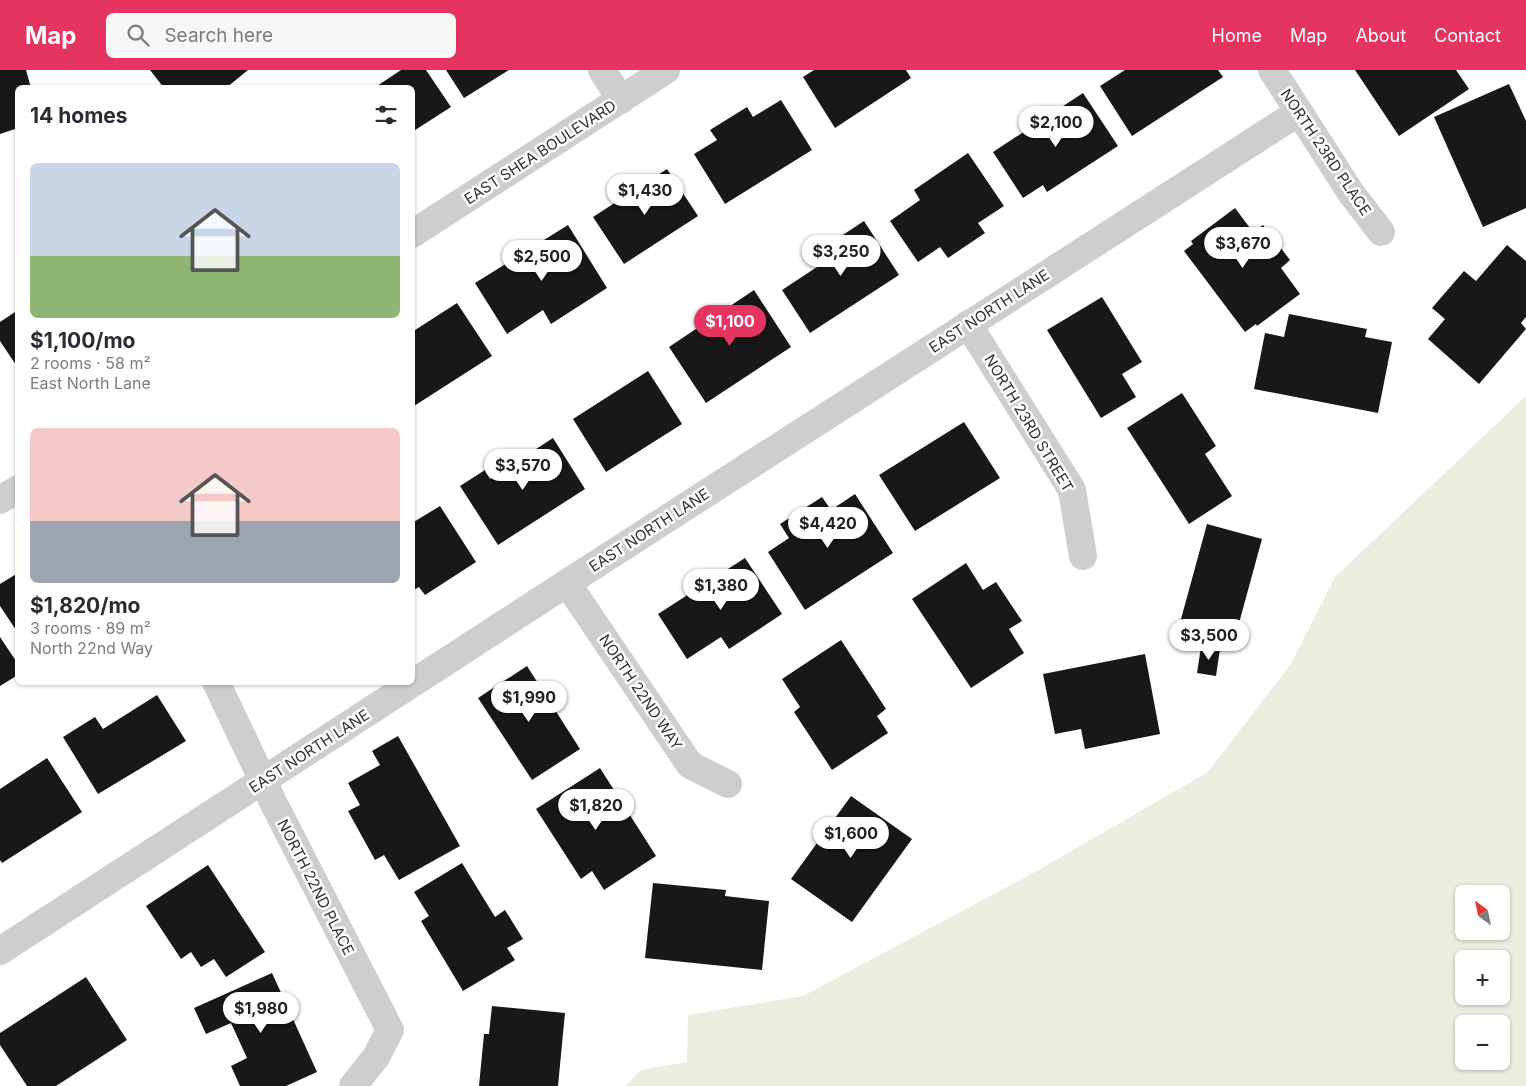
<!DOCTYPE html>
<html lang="en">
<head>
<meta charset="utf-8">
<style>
	:root { --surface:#fff; --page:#f7f7f7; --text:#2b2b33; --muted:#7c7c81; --accent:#e63460 }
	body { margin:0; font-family:Inter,sans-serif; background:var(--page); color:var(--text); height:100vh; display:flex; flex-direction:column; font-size:19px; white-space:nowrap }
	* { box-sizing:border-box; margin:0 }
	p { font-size:16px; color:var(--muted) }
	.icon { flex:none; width:28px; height:28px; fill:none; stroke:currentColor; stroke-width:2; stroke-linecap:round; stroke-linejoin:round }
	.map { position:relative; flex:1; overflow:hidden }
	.sheet { position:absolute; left:15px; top:15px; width:400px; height:600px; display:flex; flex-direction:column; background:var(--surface); border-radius:8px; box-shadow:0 1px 4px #0004 }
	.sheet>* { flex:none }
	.needle { width:32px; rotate:327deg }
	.tools { position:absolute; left:1455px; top:815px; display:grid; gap:10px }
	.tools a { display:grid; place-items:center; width:55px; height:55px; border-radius:8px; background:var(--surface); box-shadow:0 1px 4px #0004; font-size:25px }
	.price { position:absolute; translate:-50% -42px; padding:0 11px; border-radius:18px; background:#fff; color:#222; font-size:16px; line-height:32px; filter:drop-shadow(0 1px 2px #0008) }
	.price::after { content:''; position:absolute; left:50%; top:30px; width:15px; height:11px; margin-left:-8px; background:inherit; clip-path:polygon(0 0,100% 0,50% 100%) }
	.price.active { background:var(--accent); color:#fff }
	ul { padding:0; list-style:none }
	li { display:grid; align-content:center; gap:10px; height:265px; padding:0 15px }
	li span { display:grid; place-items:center; height:155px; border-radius:8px; color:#555 }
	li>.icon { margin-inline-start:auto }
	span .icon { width:90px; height:90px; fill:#fffc; stroke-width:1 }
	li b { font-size:21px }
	h2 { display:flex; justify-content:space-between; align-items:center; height:60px; padding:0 15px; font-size:21px }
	header { display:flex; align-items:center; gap:30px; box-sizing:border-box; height:70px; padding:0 25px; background:var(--accent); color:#fff }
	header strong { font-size:24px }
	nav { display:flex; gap:28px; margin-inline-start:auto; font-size:18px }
	.search { width:350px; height:45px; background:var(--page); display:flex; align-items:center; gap:12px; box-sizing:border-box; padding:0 18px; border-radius:8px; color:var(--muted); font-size:19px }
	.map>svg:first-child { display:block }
	.green { fill:#e9eedf; fill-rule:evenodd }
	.building { fill:#181818 }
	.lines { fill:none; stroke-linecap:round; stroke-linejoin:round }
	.minor { stroke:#cecece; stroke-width:28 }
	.labels { text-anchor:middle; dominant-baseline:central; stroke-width:5; stroke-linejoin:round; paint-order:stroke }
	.street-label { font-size:15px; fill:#313131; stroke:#fff }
</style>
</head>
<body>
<header>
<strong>Map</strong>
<div class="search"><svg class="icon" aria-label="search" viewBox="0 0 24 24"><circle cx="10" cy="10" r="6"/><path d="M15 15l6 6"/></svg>Search here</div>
<nav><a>Home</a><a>Map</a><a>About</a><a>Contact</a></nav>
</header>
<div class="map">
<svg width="1526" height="1016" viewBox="0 0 1526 1016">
	<rect width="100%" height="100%" fill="#fff"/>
	<path class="green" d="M 1526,326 L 1526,1016 L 625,1016 L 641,1000 L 687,992 L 688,945 L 803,926 L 1028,806 L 1208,702 L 1291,594 L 1335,507 ZM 1464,824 L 1501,824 L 1501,861 L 1464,861 ZM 1464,889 L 1501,889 L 1501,926 L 1464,926 ZM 1464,954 L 1501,954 L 1501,991 L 1464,991 Z"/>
	<path class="building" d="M 0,0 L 26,0 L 31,18 L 18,18 L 18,58 L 0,64 Z
		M 150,0 L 248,0 L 226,18 L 164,18 Z
		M 401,0 L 426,0 L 451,37 L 412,62 L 412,18 L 374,18 Z
		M 446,0 L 509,0 L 464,28 Z
		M 814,0 L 906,0 L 911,8 L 835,58 L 803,7 Z
		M 1125,0 L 1218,0 L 1223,7 L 1132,66 L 1100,16 Z
		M 1355,0 L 1456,0 L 1469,19 L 1399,66 Z
		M 1509,14 L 1526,51 L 1526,138 L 1483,157 L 1434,47 Z
		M 1083,23 L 1118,76 L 1047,122 L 1043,115 L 1023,128 L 993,82 Z
		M 781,30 L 812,80 L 725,134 L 694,84 L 717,70 L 710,60 L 747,37 L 753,47 Z
		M 968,83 L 1004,136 L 978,153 L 985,163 L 948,188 L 940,177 L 918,192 L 890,151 L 920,130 L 914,120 Z
		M 667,99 L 698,146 L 624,194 L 593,147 Z
		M 1235,138 L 1253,162 L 1263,155 L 1290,190 L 1281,198 L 1300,224 L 1257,256 L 1256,254 L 1245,262 L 1184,181 L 1193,174 L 1191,171 Z
		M 864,151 L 899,205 L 810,263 L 782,220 L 817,197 L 811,186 Z
		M 568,155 L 607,218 L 551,254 L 543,240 L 507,264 L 475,213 Z
		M 1507,175 L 1526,191 L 1526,247 L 1521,253 L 1526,259 L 1479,314 L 1428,269 L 1445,249 L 1432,238 L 1464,201 L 1476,211 Z
		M 754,220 L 791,277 L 706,333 L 669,277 Z
		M 1102,227 L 1142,292 L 1122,304 L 1136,327 L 1101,348 L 1047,260 Z
		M 457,233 L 492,286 L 414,336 L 412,334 L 412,262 Z
		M 18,240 L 18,298 L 0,271 L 0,252 Z
		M 1289,244 L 1367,259 L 1365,267 L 1392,272 L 1378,343 L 1254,319 L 1265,263 L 1284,267 Z
		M 648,301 L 682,354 L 606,402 L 573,349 Z
		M 1182,323 L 1216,376 L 1205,384 L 1232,426 L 1189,454 L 1127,358 Z
		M 964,352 L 1000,408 L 915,461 L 879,405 Z
		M 553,368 L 585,419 L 498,475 L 460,416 L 485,400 L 490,409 Z
		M 855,424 L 893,483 L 805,540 L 768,482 L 789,468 L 780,454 L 822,427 L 831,440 Z
		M 440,436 L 476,492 L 425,525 L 419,517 L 412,521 L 412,453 Z
		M 1207,454 L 1262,469 L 1233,575 L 1178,560 Z
		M 745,488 L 782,544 L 729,579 L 721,567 L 687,589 L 658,544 Z
		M 966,493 L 983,520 L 996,512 L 1022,551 L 1009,559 L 1024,583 L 971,618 L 912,529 Z
		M 18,503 L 18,563 L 0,536 L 0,514 Z
		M 0,567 L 18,594 L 18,605 L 0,616 Z
		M 841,570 L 886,639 L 877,646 L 888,663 L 832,700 L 794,642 L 800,637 L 782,609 Z
		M 1201,577 L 1220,579 L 1216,606 L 1197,603 Z
		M 1145,584 L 1160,664 L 1085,679 L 1081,659 L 1055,664 L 1043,604 Z
		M 527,596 L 580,679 L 532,710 L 478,628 Z
		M 157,625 L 186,671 L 98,724 L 63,667 L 95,647 L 103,659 Z
		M 398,666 L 460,776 L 399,810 L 384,785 L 375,790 L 348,741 L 360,735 L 348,713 L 380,695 L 372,681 Z
		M 47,688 L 82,742 L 2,793 L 0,790 L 0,719 Z
		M 600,698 L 656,786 L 604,820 L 592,801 L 581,809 L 536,739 Z
		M 851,726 L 912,769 L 852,852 L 791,809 Z
		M 462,793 L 495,847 L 505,840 L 523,869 L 507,878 L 515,890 L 463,921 L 421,851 L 429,846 L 414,822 Z
		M 208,795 L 265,882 L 226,907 L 214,889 L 201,897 L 191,882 L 181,889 L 146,836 Z
		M 653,813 L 726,820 L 725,826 L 769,831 L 762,900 L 645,888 Z
		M 272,903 L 317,1002 L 286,1016 L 240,1016 L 231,996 L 247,988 L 231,953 L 206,964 L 194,938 Z
		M 86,907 L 127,970 L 56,1016 L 27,1016 L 0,975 L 0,963 Z
		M 492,936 L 565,943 L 558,1016 L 479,1016 L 484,964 L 489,964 Z"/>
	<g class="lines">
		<path class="minor" d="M 602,0 L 621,30
			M 1272,0 L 1351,123 L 1381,162
			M 412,164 L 666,0
			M 968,254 L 1072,420 L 1083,486
			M 0,430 L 18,419
			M 567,513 L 690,695 L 728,714
			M 216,612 L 275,736 L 390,960 L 376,987 L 353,1016
			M 0,881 L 567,513 L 1299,42"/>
	</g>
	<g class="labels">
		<g class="street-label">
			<text transform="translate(540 82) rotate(-33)">EAST SHEA BOULEVARD</text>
			<text transform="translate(1326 82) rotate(56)">NORTH 23RD PLACE</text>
			<text transform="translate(989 241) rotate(-33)">EAST NORTH LANE</text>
			<text transform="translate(1029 353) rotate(59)">NORTH 23RD STREET</text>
			<text transform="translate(649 460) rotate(-33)">EAST NORTH LANE</text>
			<text transform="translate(641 622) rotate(56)">NORTH 22ND WAY</text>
			<text transform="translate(309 681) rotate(-33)">EAST NORTH LANE</text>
			<text transform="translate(316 817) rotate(63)">NORTH 22ND PLACE</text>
		</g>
	</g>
</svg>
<div class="tools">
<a><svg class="needle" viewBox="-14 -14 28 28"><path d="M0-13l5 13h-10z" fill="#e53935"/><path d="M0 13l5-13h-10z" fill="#7c7c81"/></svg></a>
<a>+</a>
<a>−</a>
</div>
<b class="price" style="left:1056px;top:78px">$2,100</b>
<b class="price" style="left:645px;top:146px">$1,430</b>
<b class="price" style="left:1243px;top:199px">$3,670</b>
<b class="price" style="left:841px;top:207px">$3,250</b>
<b class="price" style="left:542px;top:212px">$2,500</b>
<b class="price active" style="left:730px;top:277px">$1,100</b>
<b class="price" style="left:523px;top:421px">$3,570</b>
<b class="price" style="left:828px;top:479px">$4,420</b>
<b class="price" style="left:721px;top:541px">$1,380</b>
<b class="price" style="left:1209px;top:591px">$3,500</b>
<b class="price" style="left:529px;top:653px">$1,990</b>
<b class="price" style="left:596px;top:761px">$1,820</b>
<b class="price" style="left:851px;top:789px">$1,600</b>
<b class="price" style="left:261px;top:964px">$1,980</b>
<section class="sheet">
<h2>14 homes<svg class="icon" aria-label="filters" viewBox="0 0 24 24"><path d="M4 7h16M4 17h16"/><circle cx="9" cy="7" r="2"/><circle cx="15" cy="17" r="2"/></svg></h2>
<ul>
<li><span style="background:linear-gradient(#c9d6e8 60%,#8fb573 0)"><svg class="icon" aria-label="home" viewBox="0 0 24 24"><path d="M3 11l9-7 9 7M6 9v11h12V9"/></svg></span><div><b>$1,100/mo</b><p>2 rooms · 58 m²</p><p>East North Lane</p></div></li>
<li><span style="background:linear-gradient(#f6c9c9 60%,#9aa5b1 0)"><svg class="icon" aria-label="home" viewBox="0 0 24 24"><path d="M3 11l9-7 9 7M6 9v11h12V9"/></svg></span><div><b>$1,820/mo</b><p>3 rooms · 89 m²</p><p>North 22nd Way</p></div></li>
</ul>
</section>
</div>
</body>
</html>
